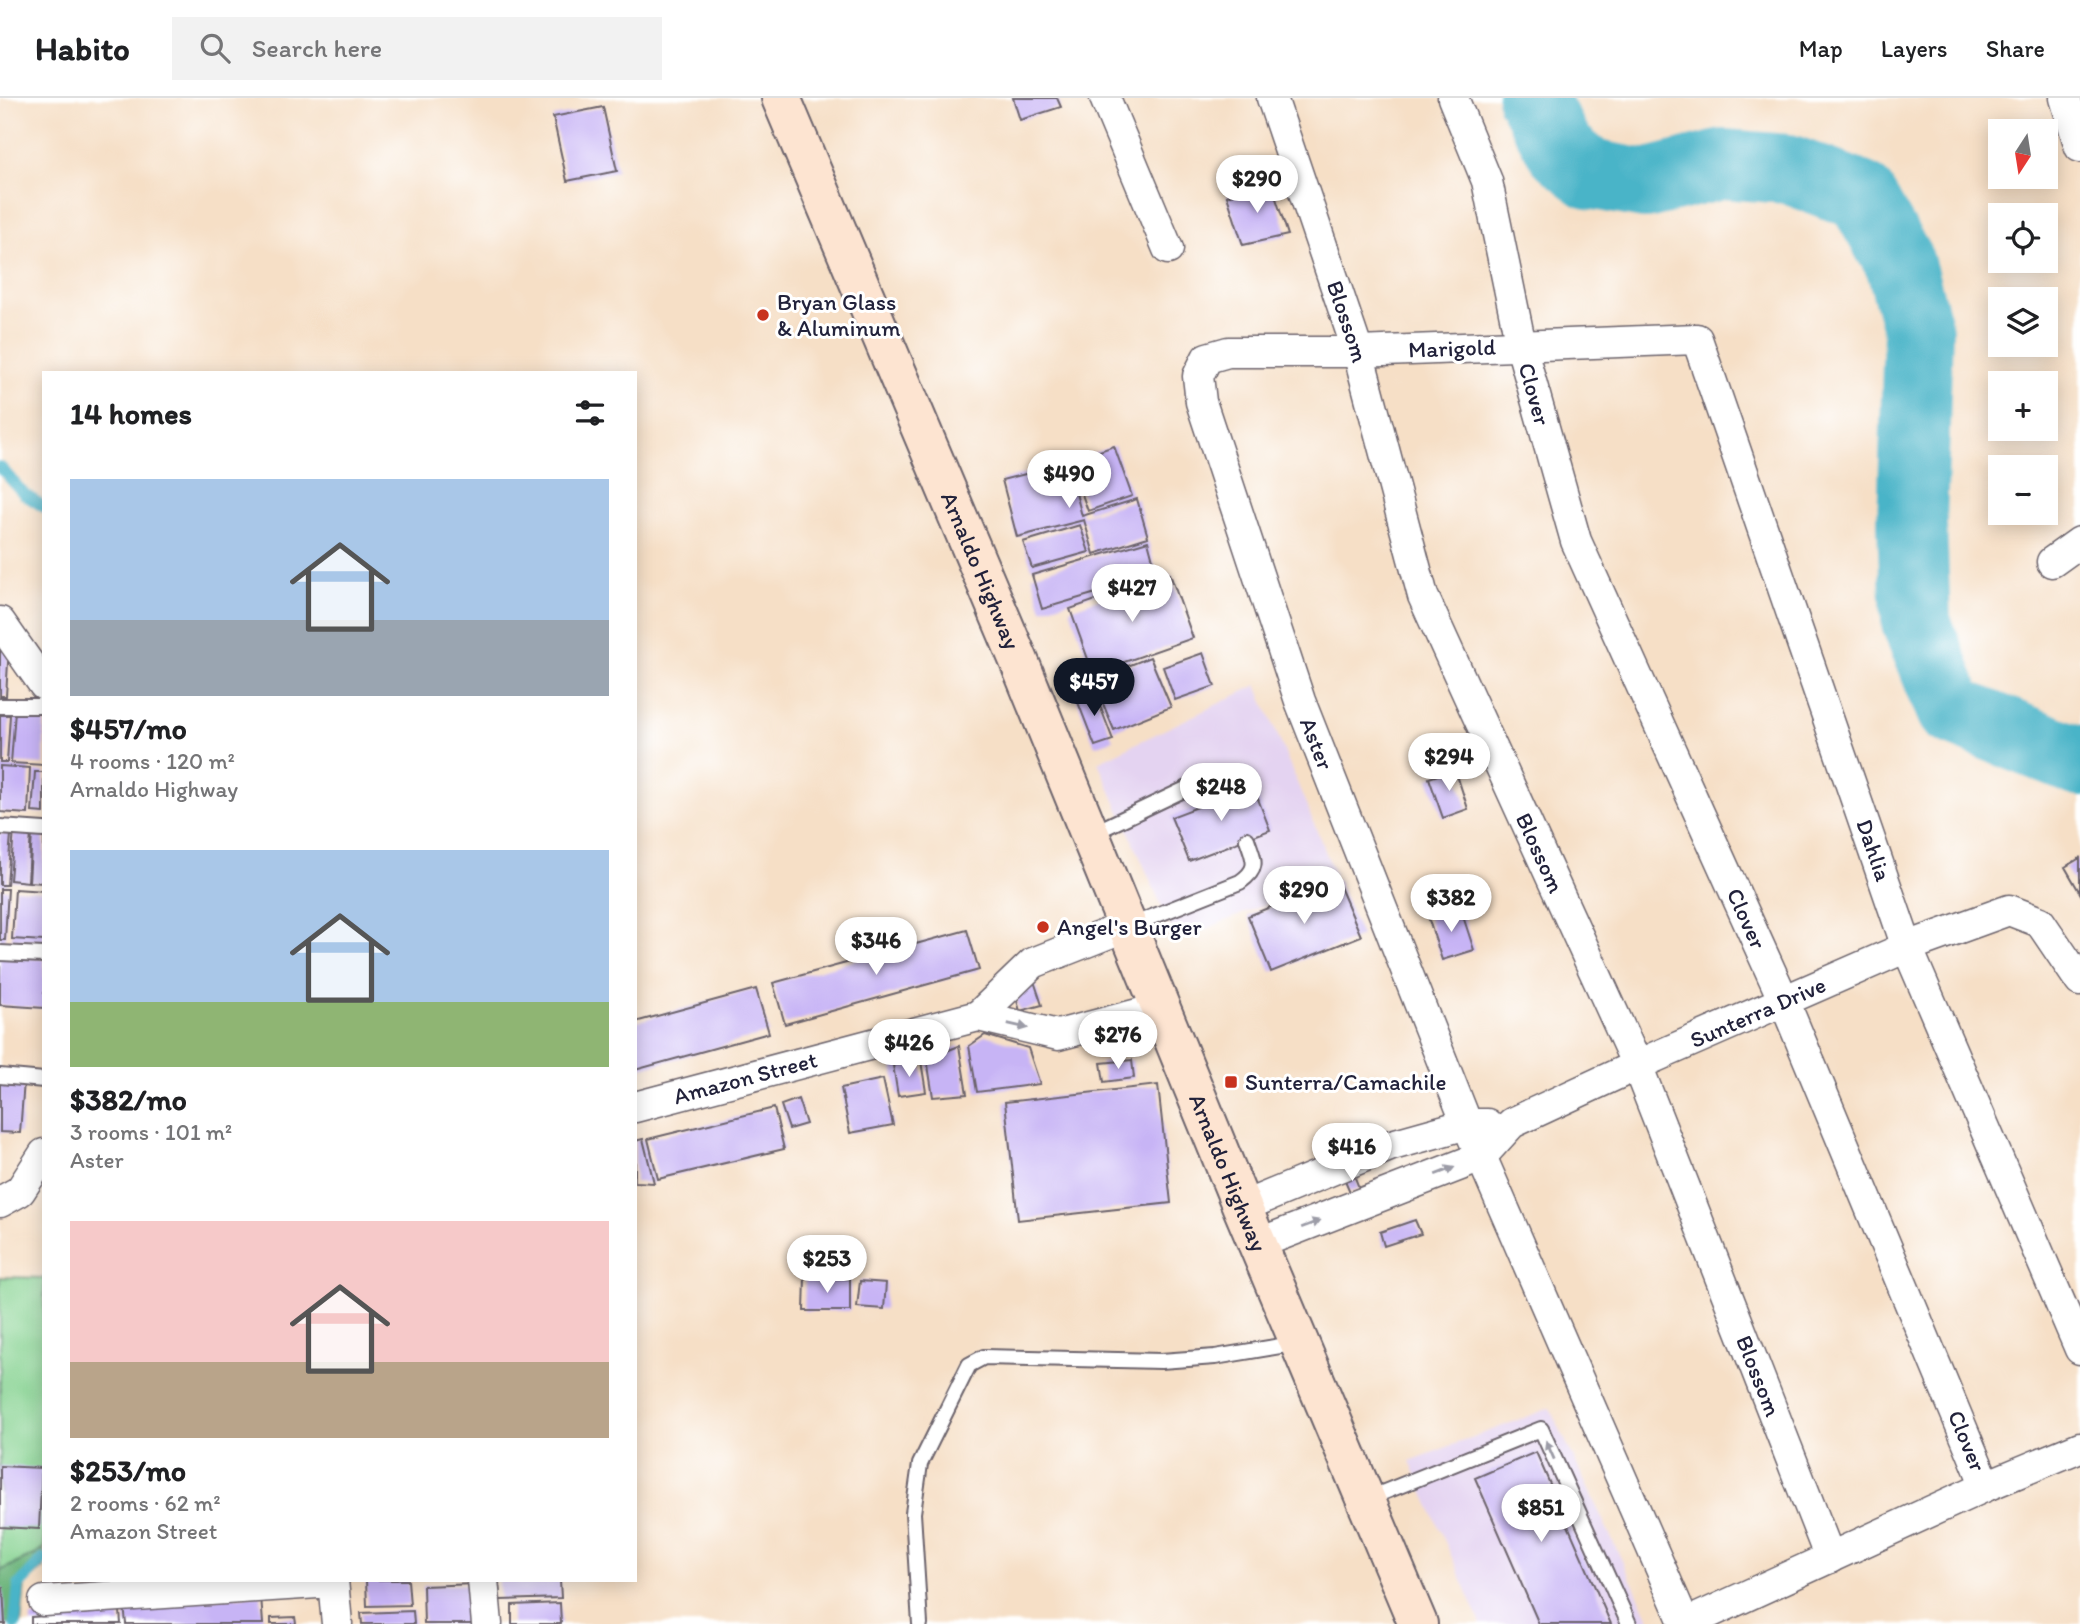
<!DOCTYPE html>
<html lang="en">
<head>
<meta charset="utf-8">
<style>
	:root { --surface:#fff; --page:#f2f2f2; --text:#202124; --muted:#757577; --line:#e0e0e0; --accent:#111827 }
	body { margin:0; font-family:Itim,sans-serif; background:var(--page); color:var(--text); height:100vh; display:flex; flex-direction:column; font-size:26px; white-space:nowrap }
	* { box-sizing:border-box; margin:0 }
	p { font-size:23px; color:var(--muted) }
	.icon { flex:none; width:38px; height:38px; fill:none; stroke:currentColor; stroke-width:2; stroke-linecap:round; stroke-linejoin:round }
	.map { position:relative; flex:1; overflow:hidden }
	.drawer { position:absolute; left:42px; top:273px; width:595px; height:1211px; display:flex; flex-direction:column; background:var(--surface); border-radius:0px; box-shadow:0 4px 18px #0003 }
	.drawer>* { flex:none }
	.needle { width:46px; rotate:192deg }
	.fabs { position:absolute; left:1988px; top:21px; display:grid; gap:14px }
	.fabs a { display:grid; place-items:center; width:70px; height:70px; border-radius:0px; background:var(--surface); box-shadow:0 4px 18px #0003; font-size:35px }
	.price { position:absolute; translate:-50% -60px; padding:0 16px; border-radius:24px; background:#fff; color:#222; font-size:23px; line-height:46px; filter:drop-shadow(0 2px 4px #0008) }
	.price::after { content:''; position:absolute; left:50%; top:42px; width:21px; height:16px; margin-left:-10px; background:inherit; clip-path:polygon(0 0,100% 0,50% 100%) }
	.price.on { background:var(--accent); color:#fff }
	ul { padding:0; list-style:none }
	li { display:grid; align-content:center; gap:14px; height:371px; padding:0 28px }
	li span { display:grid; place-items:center; height:217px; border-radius:0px; color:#555 }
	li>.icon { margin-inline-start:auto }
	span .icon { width:126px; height:126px; fill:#fffc; stroke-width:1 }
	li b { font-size:30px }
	h2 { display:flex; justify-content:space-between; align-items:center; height:84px; padding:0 28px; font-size:30px }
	header { display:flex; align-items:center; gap:42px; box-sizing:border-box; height:98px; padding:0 35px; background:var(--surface); border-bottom:2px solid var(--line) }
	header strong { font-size:33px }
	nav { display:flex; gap:38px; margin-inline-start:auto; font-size:24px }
	.search { width:490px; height:63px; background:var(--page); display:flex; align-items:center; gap:18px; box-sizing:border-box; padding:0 24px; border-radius:0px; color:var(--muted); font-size:26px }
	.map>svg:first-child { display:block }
	.built { fill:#e4d3f1 }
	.green { fill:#85d290; stroke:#547a66; stroke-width:2 }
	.forest { fill:#6cb47a; stroke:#476b5a; stroke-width:2 }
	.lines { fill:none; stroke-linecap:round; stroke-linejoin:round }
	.stream { stroke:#4ab4c8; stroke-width:12 }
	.river { stroke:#4ab4c8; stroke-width:70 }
	.building { fill:#c7b4f5 }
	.service-casing { stroke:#6c646c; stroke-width:18 }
	.minor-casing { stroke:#6c646c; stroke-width:33 }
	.secondary-casing { stroke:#6c646c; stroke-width:42 }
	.service { stroke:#fff; stroke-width:14 }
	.minor { stroke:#fff; stroke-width:30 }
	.secondary { stroke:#fde4d1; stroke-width:38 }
	.oneway { fill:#9c9ca7 }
	.poi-dot { fill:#c8321e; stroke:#fff; stroke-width:2.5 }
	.labels { text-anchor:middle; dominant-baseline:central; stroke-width:6; stroke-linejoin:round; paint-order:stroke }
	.poi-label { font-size:23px; fill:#22223b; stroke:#fff; text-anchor:start }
	.street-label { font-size:23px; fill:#22223b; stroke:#fff }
</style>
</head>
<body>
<header>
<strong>Habito</strong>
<div class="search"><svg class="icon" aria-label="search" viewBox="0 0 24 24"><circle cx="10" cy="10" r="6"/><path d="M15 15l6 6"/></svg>Search here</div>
<nav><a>Map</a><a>Layers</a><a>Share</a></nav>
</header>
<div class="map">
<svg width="2080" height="1526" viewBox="0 0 2080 1526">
	<rect width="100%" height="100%" fill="#fff"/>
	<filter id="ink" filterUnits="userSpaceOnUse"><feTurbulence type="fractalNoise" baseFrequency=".0143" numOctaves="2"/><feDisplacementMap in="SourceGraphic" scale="14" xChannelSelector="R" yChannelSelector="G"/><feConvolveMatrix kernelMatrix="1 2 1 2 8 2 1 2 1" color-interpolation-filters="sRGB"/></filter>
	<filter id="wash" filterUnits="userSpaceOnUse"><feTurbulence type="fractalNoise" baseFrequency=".00686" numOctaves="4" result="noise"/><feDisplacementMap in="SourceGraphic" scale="28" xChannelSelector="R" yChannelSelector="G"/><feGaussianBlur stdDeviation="1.57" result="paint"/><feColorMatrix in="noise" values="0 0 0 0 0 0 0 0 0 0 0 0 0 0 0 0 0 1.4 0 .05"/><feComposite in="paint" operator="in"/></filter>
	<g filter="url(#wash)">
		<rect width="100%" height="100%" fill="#f6dfc6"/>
		<path class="built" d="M 1257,587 L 1335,777 L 1177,843 L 1098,664 Z
			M 1550,1310 L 1652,1526 L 1481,1526 L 1410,1363 Z"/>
		<path class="green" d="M 0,1179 L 44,1180 L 44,1449 L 37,1456 L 0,1473 Z"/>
		<path class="forest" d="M 44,1449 L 44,1470 L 25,1486 L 21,1526 L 0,1526 L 0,1473 L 37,1456 Z"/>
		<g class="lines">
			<path class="stream" d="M 0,369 L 24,396 L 44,409
				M 15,1526 L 19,1487 L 44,1461"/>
			<path class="river" d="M 1532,0 L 1561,52 L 1590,76 L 1645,86 L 1724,66 L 1788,71 L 1861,98 L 1900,166 L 1918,233 L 1912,426 L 1916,524 L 1951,612 L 2080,664"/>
		</g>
		<g id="blocks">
			<path class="building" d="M 1013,0 L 1057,0 L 1061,9 L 1020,22 Z
				M 603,9 L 617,73 L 567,83 L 553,19 Z
				M 1271,85 L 1288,137 L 1243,147 L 1227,98 Z
				M 1114,348 L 1132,398 L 1088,413 L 1070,363 Z
				M 1068,365 L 1082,418 L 1137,401 L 1148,439 L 1094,456 L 1084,422 L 1017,439 L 1002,382 Z
				M 1080,427 L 1089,454 L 1032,470 L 1023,444 Z
				M 1148,443 L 1157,477 L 1042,511 L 1032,477 Z
				M 1170,476 L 1193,540 L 1093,575 L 1070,511 Z
				M 0,548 L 9,548 L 6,598 L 0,598 Z
				M 1203,555 L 1215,588 L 1175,602 L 1163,569 Z
				M 1150,559 L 1171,609 L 1114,632 L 1093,582 Z
				M 1094,592 L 1113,642 L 1095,648 L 1076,599 Z
				M 15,613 L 44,615 L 44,667 L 11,665 Z
				M 0,617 L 10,617 L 7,664 L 0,664 Z
				M 0,668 L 30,670 L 28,716 L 0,714 Z
				M 1455,671 L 1468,711 L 1443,720 L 1429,680 Z
				M 35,674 L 44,674 L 44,715 L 32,714 Z
				M 1253,688 L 1270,732 L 1189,763 L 1171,719 Z
				M 14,732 L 31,733 L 28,784 L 10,782 Z
				M 0,735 L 11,736 L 7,787 L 0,787 Z
				M 32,736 L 44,737 L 44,785 L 29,784 Z
				M 2080,760 L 2080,795 L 2065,769 Z
				M 1337,782 L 1361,838 L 1271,874 L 1248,818 Z
				M 0,791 L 8,791 L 5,842 L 0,842 Z
				M 15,791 L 44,793 L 44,843 L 12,841 Z
				M 1460,809 L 1474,852 L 1442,862 L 1428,819 Z
				M 967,832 L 979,872 L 785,926 L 773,885 Z
				M 0,858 L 44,861 L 44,910 L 0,907 Z
				M 1034,883 L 1042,907 L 1020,913 L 1013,889 Z
				M 756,891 L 769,935 L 635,972 L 635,924 Z
				M 985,937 L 1028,950 L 1040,986 L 977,994 L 969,948 Z
				M 959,948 L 967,996 L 933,999 L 927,961 Z
				M 1132,962 L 1134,980 L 1104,984 L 1101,965 Z
				M 921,963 L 926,994 L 898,998 L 893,967 Z
				M 0,981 L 24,983 L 20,1035 L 0,1034 Z
				M 883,981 L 893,1027 L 850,1035 L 841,990 Z
				M 1158,987 L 1171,1105 L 1018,1122 L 1005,1004 Z
				M 798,1001 L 806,1026 L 789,1031 L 781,1007 Z
				M 774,1010 L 784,1051 L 658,1081 L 648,1041 Z
				M 643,1041 L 654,1085 L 635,1084 L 635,1043 Z
				M 1354,1077 L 1359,1090 L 1350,1094 L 1344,1080 Z
				M 1415,1122 L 1421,1136 L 1384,1148 L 1380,1134 Z
				M 805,1179 L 850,1181 L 850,1213 L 804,1213 Z
				M 860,1183 L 886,1185 L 884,1211 L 857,1209 Z
				M 1536,1354 L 1611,1526 L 1539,1526 L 1475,1380 Z
				M 0,1368 L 42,1370 L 39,1431 L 0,1429 Z
				M 366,1482 L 408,1482 L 410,1507 L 367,1508 Z
				M 560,1482 L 561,1500 L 500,1502 L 499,1483 Z
				M 475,1486 L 477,1526 L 424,1526 L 423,1488 Z
				M 0,1490 L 3,1490 L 5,1526 L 0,1526 Z
				M 261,1497 L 263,1526 L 126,1526 L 124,1507 Z
				M 560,1505 L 561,1526 L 512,1526 L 512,1507 Z
				M 120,1513 L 121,1526 L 31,1526 L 31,1519 Z
				M 413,1513 L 414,1526 L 362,1526 L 361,1515 Z
				M 295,1519 L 296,1526 L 271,1526 L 271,1520 Z"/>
		</g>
	</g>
	<g filter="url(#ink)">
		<use href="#blocks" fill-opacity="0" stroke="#6c646c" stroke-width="2"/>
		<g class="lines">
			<defs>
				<path id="service" d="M 0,608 L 44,608
					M 0,729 L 44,732
					M 1091,736 L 1192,688 L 1210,682 L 1220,684 L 1230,697
					M 1129,828 L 1240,784 C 1260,770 1254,762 1247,741
					M 0,855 L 44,857
					M 0,978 L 44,982
					M 1367,1401 L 1541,1331 L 1629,1526
					M 920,1526 L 913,1415 L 920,1366 L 969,1267 L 984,1259 L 1161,1263 L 1215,1259 L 1298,1245"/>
				<g id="minor">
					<path d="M 1105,0 L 1168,151"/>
					<path id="s1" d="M 1272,0 L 1358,254 L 1423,498 L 1637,967 L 1830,1460"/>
					<path id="s2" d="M 1453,0 L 1487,83 L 1521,248 L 1576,443 L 1784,903 L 1986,1388"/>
					<path d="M 2065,0 L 2080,49"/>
					<path d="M 2052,464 L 2080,444"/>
					<path d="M 0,524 L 44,587"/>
					<path d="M 978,918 L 1033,865 L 1127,828"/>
					<path id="s3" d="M 635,1009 L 978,918 L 1058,937 L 1161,910"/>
					<path d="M 0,1104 L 20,1093 L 44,1056"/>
					<path d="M 1242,1109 L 1392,1047 L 1467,1026 L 1487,1026"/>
					<path id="s4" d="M 1257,1146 L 1481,1059 L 1512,1025 L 1637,967 L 1907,849 L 2009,812 L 2040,824 L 2080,883"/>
					<path id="s5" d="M 2080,1251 L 1907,849 L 1697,241 L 1358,254 L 1228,254 L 1207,260 L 1198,278 L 1201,304 L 1300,603 L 1467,1026 L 1685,1526 L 1986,1388 L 2080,1349"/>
					<path d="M 333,1482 L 337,1526"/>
					<path d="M 483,1482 L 487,1526"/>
					<path d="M 44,1503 L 333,1484"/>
				</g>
				<g id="secondary">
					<path id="s6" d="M 781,0 L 1019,563 L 1242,1109 L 1418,1526"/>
				</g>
			</defs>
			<use href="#service" class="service-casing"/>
			<use href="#minor" class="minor-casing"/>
			<use href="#secondary" class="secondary-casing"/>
			<use href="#service" class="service"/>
			<use href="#minor" class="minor"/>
			<use href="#secondary" class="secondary"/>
		</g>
		<defs><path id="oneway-solid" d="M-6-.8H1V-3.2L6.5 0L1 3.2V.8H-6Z" transform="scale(1.75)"/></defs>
		<g class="oneway">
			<use href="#oneway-solid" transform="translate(1018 928) rotate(13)"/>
			<use href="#oneway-solid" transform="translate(1445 1073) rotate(-21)"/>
			<use href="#oneway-solid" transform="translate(1311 1126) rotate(-21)"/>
			<use href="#oneway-solid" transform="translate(1550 1352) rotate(-114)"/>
		</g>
	</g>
	<g class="poi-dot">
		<circle cx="763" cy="217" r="7"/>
		<circle cx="1043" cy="829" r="7"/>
		<rect x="1224" y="977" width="14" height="14" rx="3.5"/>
	</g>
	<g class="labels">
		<g class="poi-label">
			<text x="777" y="204">Bryan Glass<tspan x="777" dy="26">&amp; Aluminum</tspan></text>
			<text x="1057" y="829">Angel's Burger</text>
			<text x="1245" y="984">Sunterra/Camachile</text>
		</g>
		<g class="street-label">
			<text stroke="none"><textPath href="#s1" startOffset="236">Blossom</textPath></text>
			<text transform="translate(1452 250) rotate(-2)">Marigold</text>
			<text stroke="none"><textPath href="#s2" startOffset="308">Clover</textPath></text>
			<text stroke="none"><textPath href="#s6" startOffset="513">Arnaldo Highway</textPath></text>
			<text stroke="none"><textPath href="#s5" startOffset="1979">Aster</textPath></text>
			<text transform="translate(1874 752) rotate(71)">Dahlia</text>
			<text stroke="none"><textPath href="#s1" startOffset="803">Blossom</textPath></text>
			<text stroke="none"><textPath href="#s2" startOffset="875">Clover</textPath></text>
			<text stroke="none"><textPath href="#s4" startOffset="556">Sunterra Drive</textPath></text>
			<text stroke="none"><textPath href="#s3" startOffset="114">Amazon Street</textPath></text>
			<text stroke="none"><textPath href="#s6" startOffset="1164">Arnaldo Highway</textPath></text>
			<text stroke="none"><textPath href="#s1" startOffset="1370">Blossom</textPath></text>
			<text stroke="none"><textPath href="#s2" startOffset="1442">Clover</textPath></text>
		</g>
	</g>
</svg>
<div class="fabs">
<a><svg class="needle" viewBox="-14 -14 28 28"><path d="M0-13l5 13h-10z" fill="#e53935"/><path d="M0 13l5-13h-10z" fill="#757577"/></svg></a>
<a><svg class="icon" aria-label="locate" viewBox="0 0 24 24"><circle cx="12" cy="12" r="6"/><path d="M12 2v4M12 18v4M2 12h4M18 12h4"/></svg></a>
<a><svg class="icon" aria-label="layers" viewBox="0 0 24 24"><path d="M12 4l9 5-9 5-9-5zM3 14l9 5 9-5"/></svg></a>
<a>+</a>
<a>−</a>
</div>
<b class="price" style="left:1257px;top:117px">$290</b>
<b class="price" style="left:1069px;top:412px">$490</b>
<b class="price" style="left:1132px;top:526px">$427</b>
<b class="price on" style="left:1094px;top:620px">$457</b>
<b class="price" style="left:1449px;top:695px">$294</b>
<b class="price" style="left:1221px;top:725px">$248</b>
<b class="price" style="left:1304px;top:828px">$290</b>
<b class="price" style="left:1451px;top:836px">$382</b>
<b class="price" style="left:876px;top:879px">$346</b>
<b class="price" style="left:1118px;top:973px">$276</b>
<b class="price" style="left:909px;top:981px">$426</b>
<b class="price" style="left:1352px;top:1085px">$416</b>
<b class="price" style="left:827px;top:1197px">$253</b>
<b class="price" style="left:1541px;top:1446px">$851</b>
<section class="drawer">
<h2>14 homes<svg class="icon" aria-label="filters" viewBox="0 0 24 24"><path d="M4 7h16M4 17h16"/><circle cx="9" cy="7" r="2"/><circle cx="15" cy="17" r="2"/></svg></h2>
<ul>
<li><span style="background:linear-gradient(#a9c7e8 65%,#9aa5b1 0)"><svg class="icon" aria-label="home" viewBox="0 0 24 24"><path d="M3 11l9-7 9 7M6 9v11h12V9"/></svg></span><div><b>$457/mo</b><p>4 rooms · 120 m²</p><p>Arnaldo Highway</p></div></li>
<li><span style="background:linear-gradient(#a9c7e8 70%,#8fb573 0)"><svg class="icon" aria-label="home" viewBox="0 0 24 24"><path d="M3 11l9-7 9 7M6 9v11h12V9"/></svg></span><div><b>$382/mo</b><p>3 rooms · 101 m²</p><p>Aster</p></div></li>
<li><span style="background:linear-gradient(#f6c9c9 65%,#b9a48a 0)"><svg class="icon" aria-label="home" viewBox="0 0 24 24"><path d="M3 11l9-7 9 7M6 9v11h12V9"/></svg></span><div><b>$253/mo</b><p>2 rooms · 62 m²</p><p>Amazon Street</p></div></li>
</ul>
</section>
</div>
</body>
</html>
